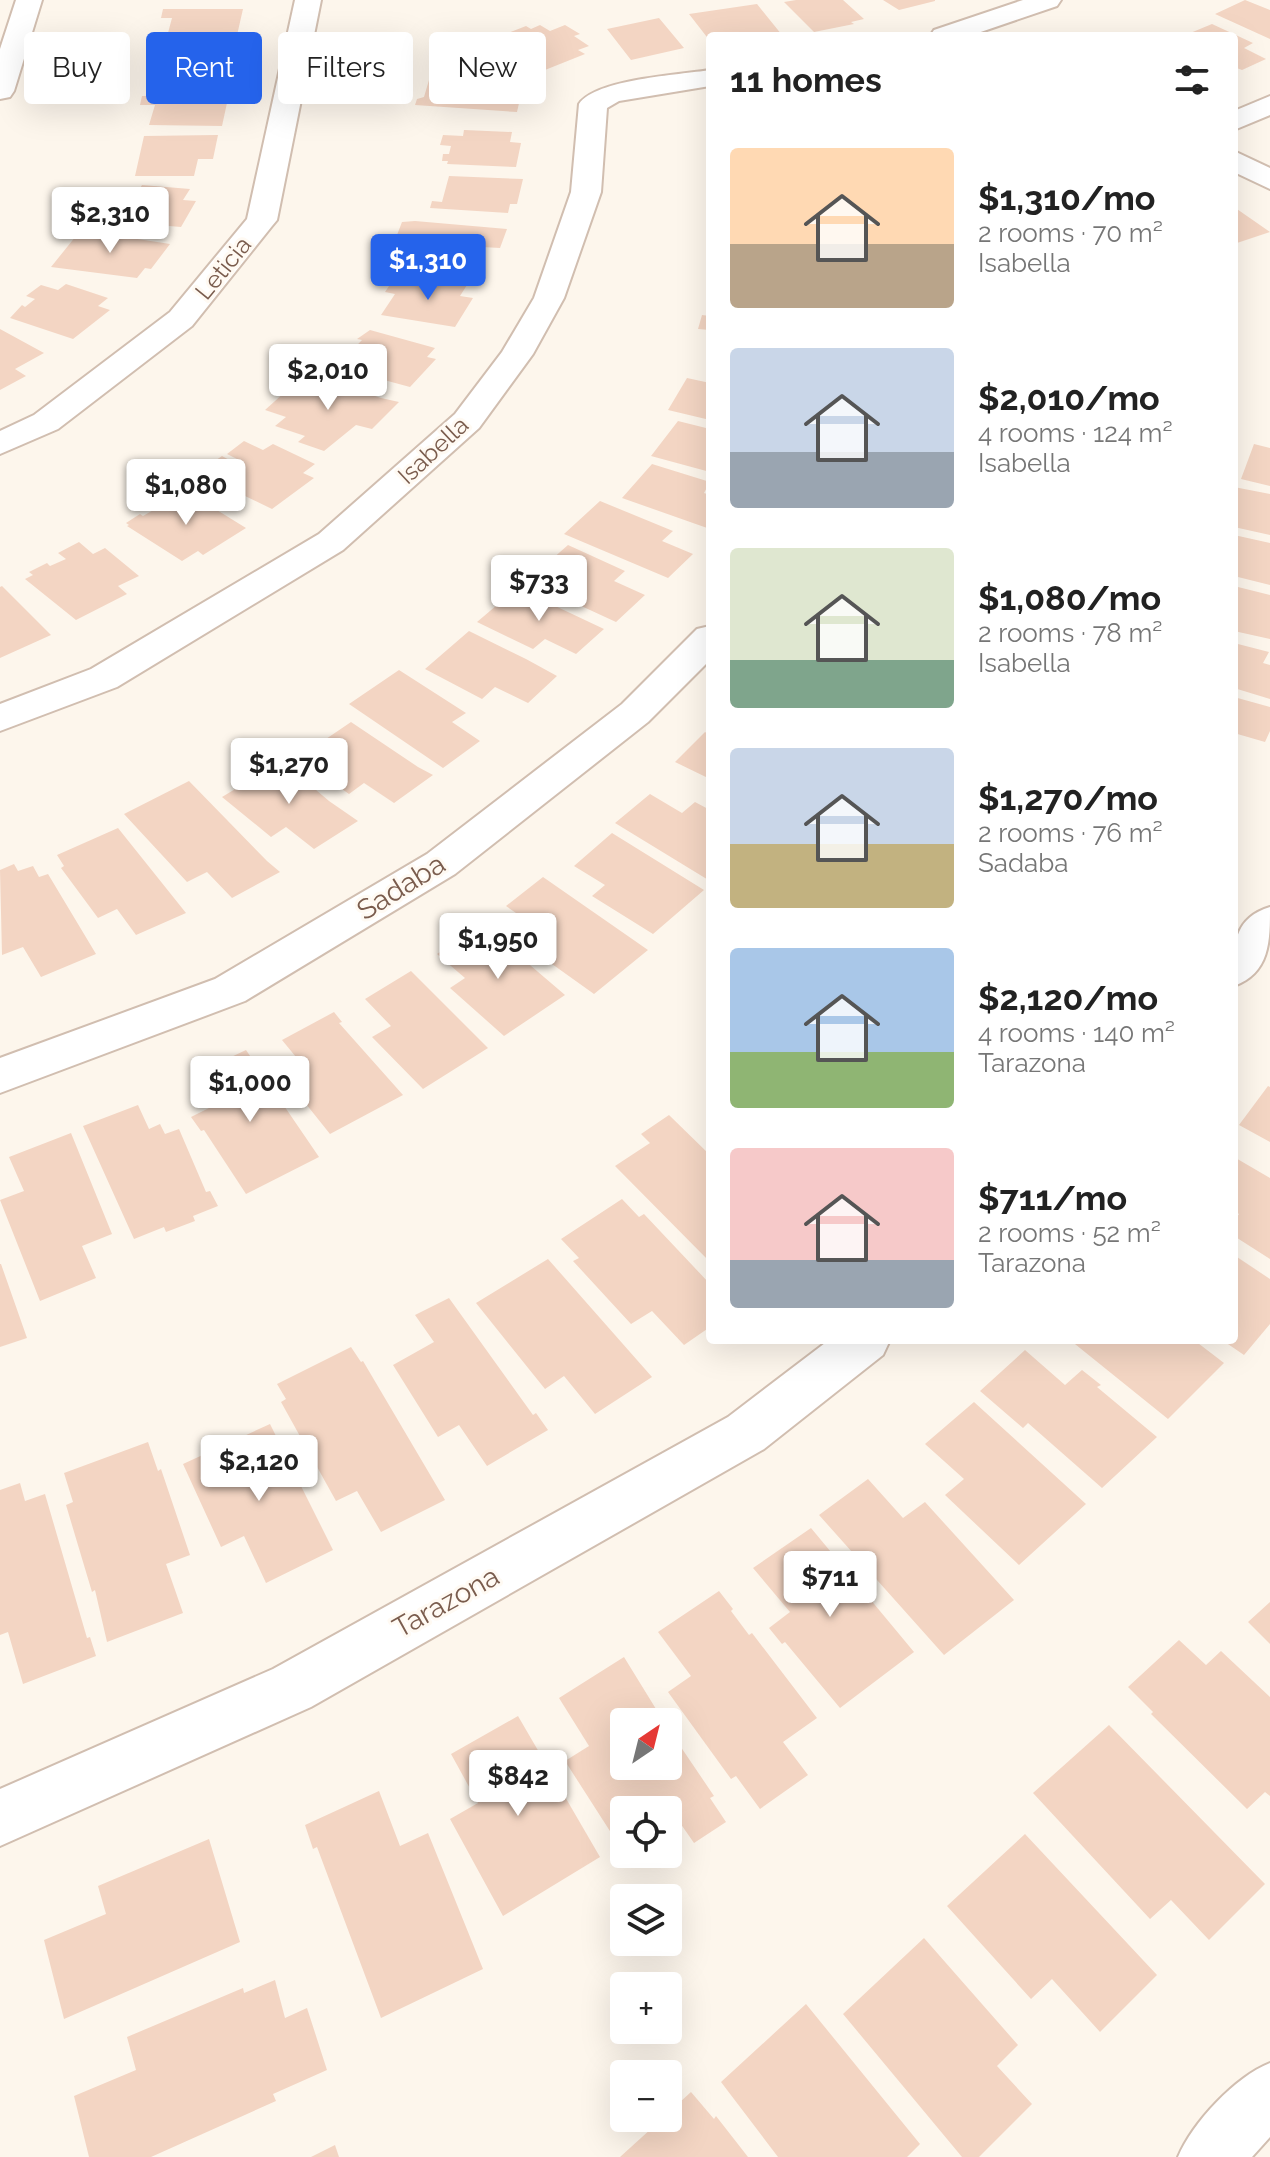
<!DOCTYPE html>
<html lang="en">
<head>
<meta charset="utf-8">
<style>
	:root { --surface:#fff; --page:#f2f2f2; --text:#222; --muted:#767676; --accent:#2563eb }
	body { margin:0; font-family:Raleway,sans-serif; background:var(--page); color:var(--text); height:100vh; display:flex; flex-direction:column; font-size:30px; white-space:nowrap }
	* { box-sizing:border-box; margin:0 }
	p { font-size:26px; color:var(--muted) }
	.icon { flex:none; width:44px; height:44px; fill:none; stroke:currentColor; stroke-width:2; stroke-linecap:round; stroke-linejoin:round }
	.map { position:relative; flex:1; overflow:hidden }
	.sheet { position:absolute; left:706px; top:32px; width:532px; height:1312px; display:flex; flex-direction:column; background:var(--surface); border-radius:8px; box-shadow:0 8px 32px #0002 }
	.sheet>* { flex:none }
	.guide { position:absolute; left:24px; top:32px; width:562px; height:72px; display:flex; gap:16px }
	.needle { width:52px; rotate:35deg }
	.controls { position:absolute; left:610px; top:1708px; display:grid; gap:16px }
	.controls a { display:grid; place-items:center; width:72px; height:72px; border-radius:8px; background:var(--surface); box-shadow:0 8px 32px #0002; font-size:40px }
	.price { position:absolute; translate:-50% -68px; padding:0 18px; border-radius:8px; background:#fff; color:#222; font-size:26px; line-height:52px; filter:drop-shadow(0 2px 4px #0008) }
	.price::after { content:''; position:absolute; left:50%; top:48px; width:24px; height:18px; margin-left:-12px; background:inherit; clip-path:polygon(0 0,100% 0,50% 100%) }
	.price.selected { background:var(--accent); color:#fff }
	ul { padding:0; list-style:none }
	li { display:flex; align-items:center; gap:24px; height:200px; padding:0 24px }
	li span { display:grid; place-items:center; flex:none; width:224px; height:160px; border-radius:8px; color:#555 }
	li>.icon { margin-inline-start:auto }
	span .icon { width:96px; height:96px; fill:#fffc; stroke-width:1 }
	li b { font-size:34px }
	h2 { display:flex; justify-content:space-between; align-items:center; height:96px; padding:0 24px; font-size:34px }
	.tag { padding:0 28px; border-radius:8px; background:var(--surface); box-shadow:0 8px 32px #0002; font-size:28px; line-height:72px }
	.tag.selected { background:var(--accent); color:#fff }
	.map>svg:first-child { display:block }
	.building { fill:#f3d5c3 }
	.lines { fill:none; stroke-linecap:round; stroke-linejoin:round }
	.minor-casing { stroke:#d1beb0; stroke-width:4 }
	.minor { fill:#fff; fill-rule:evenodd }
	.labels { text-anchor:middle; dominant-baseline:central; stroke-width:6; stroke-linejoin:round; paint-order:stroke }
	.far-street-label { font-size:24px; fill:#7a5c4d; stroke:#fffaf3 }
	.street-label { font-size:28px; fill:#7a5c4d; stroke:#fffaf3 }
</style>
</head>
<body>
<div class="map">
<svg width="1270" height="2157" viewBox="0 0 1270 2157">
	<rect width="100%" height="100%" fill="#fdf6ec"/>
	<path class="building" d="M 796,0 L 843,0 L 864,19 L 851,22 L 854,24 L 814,32 L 784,2 Z
		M 883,0 L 935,0 L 935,1 L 899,10 Z
		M 1245,0 L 1270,10 L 1270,39 L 1215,14 Z
		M 757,4 L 782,35 L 757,36 L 754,32 L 748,33 L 750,36 L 710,36 L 710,41 L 689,14 Z
		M 163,9 L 243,9 L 235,44 L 165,44 L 172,18 L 161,18 Z
		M 659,18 L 684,48 L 631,60 L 607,29 Z
		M 1212,24 L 1253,43 L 1244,48 L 1266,59 L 1242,70 L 1234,67 L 1234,36 L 1183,36 Z
		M 540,25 L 550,31 L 565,25 L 580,34 L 574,36 L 589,46 L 578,50 L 585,54 L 545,70 L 528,60 L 519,64 L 507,60 L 482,43 L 526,26 L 531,29 Z
		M 180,51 L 227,51 L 224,60 L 237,60 L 232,82 L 164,83 L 165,80 L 157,80 L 160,72 L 166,71 L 168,66 L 157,66 L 160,56 L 179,56 Z
		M 455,71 L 513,74 L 509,90 L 522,90 L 517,112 L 415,105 L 417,99 L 424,97 L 429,80 L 452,81 Z
		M 222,95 L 220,103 L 227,103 L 222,126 L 149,125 L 155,105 L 140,105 L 142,96 Z
		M 464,130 L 512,132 L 510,142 L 521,143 L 516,167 L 447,164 L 448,161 L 442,161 L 443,154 L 449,154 L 451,146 L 440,145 L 443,135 L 463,136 Z
		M 218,135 L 213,159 L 198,159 L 194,176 L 135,176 L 144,136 Z
		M 449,176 L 523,179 L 517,204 L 510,204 L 508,213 L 430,208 L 432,201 L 442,202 Z
		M 142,185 L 190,189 L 183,200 L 196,201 L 181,227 L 110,221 L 112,217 L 107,217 L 122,202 L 112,201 L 119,190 L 138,192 Z
		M 1234,207 L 1270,232 L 1234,244 Z
		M 415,221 L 507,229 L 500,248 L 464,246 L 457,266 L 403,261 L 407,250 L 392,248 L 402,222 Z
		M 80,231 L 99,233 L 170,244 L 151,269 L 145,268 L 137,278 L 51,267 Z
		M 416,277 L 467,285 L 460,296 L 473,298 L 455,327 L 381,315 L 395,294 L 385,292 L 393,280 L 412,283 Z
		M 66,284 L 108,298 L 98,306 L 110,310 L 73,339 L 10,318 L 22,305 L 25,307 L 35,299 L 26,296 L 41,285 L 58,290 Z
		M 702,315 L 710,316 L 710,330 L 698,329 Z
		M 0,329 L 44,353 L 15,369 L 26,376 L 0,390 Z
		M 370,330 L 435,348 L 427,357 L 436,359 L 410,387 L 336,367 L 362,340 L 357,339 Z
		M 687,378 L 710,383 L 710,420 L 668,410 Z
		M 324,379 L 381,398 L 399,402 L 372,429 L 356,425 L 324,451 L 298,442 L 305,436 L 275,426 L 286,417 L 265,410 L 295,383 L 313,389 Z
		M 678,421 L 710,429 L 710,472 L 651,456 Z
		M 244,441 L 263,450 L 273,444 L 315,464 L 303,473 L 314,478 L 272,509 L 197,473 L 222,456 L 233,462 L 237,459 L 227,454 Z
		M 1254,444 L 1270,448 L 1270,486 L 1241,479 Z
		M 652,464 L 710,482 L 704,493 L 710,495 L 710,529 L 622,498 Z
		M 1234,487 L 1270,494 L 1270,535 L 1234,527 Z
		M 186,491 L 246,528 L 203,555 L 198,551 L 182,561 L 127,526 L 129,525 L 126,523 L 140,514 L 143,516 Z
		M 600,501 L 673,531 L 662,541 L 693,554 L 668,578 L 564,534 Z
		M 1234,535 L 1270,543 L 1270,585 L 1234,576 Z
		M 79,542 L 93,554 L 105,548 L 139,576 L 118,586 L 127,594 L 76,620 L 25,579 L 33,575 L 29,572 L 47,563 L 50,566 L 66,559 L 58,553 Z
		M 568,545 L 625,571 L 614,581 L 645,595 L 616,622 L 527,581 Z
		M 2,586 L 51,635 L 0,658 L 0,587 Z
		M 1234,586 L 1270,595 L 1270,639 L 1234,631 Z
		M 517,588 L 604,629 L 576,654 L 545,639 L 533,649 L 477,622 Z
		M 469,631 L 526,659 L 557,676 L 528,703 L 495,687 L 482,699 L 425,669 Z
		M 1234,643 L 1269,652 L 1263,663 L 1270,665 L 1270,699 L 1234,688 Z
		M 399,670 L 466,713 L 452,722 L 480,741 L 443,768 L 349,704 Z
		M 1234,697 L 1270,707 L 1270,731 L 1265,742 L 1234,733 Z
		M 351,722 L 418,767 L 433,775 L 394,803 L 364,783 L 349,794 L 298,758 Z
		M 705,732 L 710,735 L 710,779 L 675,762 Z
		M 282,761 L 329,801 L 358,821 L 314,849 L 286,827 L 271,837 L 222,797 Z
		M 189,781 L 267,861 L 280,872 L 232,898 L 207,872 L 187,882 L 124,814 Z
		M 650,794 L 682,813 L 695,802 L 710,810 L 710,881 L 615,823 Z
		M 118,828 L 186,913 L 136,935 L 117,909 L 98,918 L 61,868 L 64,866 L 57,855 Z
		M 612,833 L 704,890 L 653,934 L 592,896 L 605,885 L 574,866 Z
		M 14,864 L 18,871 L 33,866 L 39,877 L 48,874 L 96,954 L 41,977 L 23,947 L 2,955 L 0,870 Z
		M 543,877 L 648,950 L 594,994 L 517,939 L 535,926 L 506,906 Z
		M 482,924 L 565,995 L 504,1036 L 450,988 L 465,978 L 437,954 Z
		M 411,971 L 488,1048 L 423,1089 L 372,1037 L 391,1026 L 365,999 Z
		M 334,1012 L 342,1022 L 339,1023 L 403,1095 L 330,1134 L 286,1079 L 305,1068 L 282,1040 Z
		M 246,1050 L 319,1157 L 246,1194 L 204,1130 L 201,1131 L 191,1117 L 213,1106 L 193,1075 Z
		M 1268,1086 L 1270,1087 L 1270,1142 L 1239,1125 Z
		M 138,1105 L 149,1129 L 160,1124 L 165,1134 L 179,1129 L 206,1192 L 210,1191 L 218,1206 L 193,1216 L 195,1221 L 166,1232 L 164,1227 L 134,1239 L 83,1126 Z
		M 669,1115 L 710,1155 L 710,1262 L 615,1166 L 650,1143 L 641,1134 Z
		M 71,1133 L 112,1234 L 82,1246 L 96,1278 L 40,1301 L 0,1200 L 24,1191 L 9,1157 Z
		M 1234,1157 L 1270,1178 L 1270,1259 L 1234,1236 L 1234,1221 L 1239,1214 L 1234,1211 Z
		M 622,1199 L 639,1217 L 644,1214 L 710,1284 L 710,1327 L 684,1345 L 652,1311 L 631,1324 L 573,1261 L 579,1258 L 561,1239 Z
		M 1234,1255 L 1270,1279 L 1270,1324 L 1244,1355 L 1222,1340 L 1234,1340 Z
		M 548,1259 L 652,1377 L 595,1414 L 564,1376 L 545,1389 L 476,1303 Z
		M 1,1264 L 27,1338 L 0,1347 L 0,1264 Z
		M 449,1298 L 533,1415 L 536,1413 L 548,1430 L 487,1466 L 459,1425 L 438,1437 L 393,1365 L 434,1342 L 415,1315 Z
		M 1070,1340 L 1194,1340 L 1224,1363 L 1168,1419 Z
		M 351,1347 L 361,1362 L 363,1361 L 445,1500 L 381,1532 L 357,1491 L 336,1501 L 281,1402 L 286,1399 L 277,1384 Z
		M 1025,1350 L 1065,1385 L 1082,1370 L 1101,1385 L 1097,1387 L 1157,1437 L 1102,1488 L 1028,1423 L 1023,1428 L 980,1391 Z
		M 974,1402 L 1086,1504 L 1019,1565 L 945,1495 L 964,1479 L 925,1444 Z
		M 270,1424 L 333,1550 L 266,1583 L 244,1536 L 221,1547 L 183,1464 Z
		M 148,1442 L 158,1471 L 161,1469 L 190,1555 L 166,1564 L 183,1613 L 107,1642 L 95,1590 L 92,1592 L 66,1505 L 73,1502 L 64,1473 Z
		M 868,1479 L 903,1518 L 925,1502 L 1014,1600 L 944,1655 L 819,1515 Z
		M 20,1483 L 25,1501 L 45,1494 L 87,1638 L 90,1637 L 96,1656 L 23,1684 L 8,1632 L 0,1635 L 0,1490 Z
		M 811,1528 L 914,1652 L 840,1708 L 785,1642 L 782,1644 L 769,1628 L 790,1612 L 753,1568 Z
		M 719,1591 L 733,1609 L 731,1611 L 749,1635 L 752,1633 L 817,1718 L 783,1742 L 808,1775 L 760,1809 L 736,1776 L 731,1779 L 668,1692 L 691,1676 L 658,1632 Z
		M 1270,1602 L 1270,1644 L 1248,1622 Z
		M 1179,1640 L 1206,1665 L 1221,1651 L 1270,1697 L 1270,1796 L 1265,1792 L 1247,1809 L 1151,1714 L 1153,1712 L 1128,1687 Z
		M 624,1657 L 664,1722 L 624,1722 L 624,1766 L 668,1766 L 668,1728 L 714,1796 L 710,1798 L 726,1822 L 694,1843 L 678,1820 L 668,1826 L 668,1810 L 624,1810 L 624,1853 L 565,1761 L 589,1746 L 559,1698 Z
		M 518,1716 L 600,1857 L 503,1916 L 450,1819 L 478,1803 L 451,1754 Z
		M 1109,1725 L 1265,1884 L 1209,1940 L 1171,1900 L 1150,1919 L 1033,1793 Z
		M 379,1791 L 400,1846 L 428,1833 L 483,1969 L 381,2018 L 317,1847 L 313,1849 L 305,1825 Z
		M 1025,1834 L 1157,1975 L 1100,2032 L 1052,1979 L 1031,1999 L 947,1906 Z
		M 209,1839 L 240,1942 L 64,2019 L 44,1940 L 106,1914 L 98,1886 Z
		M 924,1938 L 1018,2045 L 997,2066 L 1032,2104 L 979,2157 L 962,2157 L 843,2014 Z
		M 275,1980 L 285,2018 L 307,2008 L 327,2070 L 273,2094 L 276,2101 L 151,2157 L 89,2157 L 74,2096 L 136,2070 L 127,2037 L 243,1988 L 244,1993 Z
		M 806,2004 L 920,2144 L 907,2157 L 778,2157 L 721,2082 Z
		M 691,2092 L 714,2119 L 716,2116 L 748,2157 L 620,2157 L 663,2118 L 668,2118 L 668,2113 Z
		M 335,2145 L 339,2157 L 311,2157 Z"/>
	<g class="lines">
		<defs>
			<path id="minor" d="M 16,0 L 42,0 L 14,91 L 10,97 L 0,99 L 0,49 Z
				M 295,0 L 321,0 L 277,220 L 272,226 L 192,326 L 58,429 L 0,454 L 0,431 L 34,415 L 170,312 L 247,219 Z
				M 1023,0 L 1061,0 L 1057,6 L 969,36 L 930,36 L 934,30 Z
				M 710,70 L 710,86 L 619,101 L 607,108 L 601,192 L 564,298 L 533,354 L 479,428 L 343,550 L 117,687 L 0,731 L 0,704 L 91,669 L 319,534 L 455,414 L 502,352 L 534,298 L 571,192 L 579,104 C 596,79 679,75 710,70 Z
				M 1270,96 L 1270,115 L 1234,130 L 1234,111 Z
				M 1234,151 L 1270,168 L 1270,189 L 1234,172 Z
				M 710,626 L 710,660 L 648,722 L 455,874 L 245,1001 L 0,1093 L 0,1058 L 215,979 L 427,854 L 622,704 L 697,629 Z
				M 1270,907 C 1270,941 1270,973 1234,986 C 1234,951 1230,919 1270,907 Z
				M 829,1340 L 890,1340 L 883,1355 L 764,1449 L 311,1707 L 0,1846 L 0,1789 L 273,1669 L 728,1417 Z
				M 1270,2063 L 1270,2137 L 1252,2157 L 1178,2157 C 1193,2122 1235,2077 1270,2063 Z"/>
		</defs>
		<use href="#minor" class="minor-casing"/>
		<use href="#minor" class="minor"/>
	</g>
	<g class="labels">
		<g class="far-street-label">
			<text transform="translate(223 268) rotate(-51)">Leticia</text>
			<text transform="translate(433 450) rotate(-43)">Isabella</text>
		</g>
		<g class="street-label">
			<text transform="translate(401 887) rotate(-32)">Sadaba</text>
			<text transform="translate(446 1602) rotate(-29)">Tarazona</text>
		</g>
	</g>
</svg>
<div class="controls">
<a><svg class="needle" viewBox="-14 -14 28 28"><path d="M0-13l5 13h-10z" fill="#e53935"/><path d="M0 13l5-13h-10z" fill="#767676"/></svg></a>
<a><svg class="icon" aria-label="locate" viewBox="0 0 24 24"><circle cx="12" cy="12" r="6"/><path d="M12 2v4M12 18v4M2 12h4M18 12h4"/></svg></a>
<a><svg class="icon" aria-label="layers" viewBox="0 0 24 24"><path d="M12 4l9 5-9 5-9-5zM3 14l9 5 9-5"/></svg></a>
<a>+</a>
<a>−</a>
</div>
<b class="price" style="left:110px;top:255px">$2,310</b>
<b class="price selected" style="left:428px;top:302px">$1,310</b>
<b class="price" style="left:328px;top:412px">$2,010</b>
<b class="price" style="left:186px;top:527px">$1,080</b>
<b class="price" style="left:539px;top:623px">$733</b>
<b class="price" style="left:289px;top:806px">$1,270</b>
<b class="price" style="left:498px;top:981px">$1,950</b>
<b class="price" style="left:250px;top:1124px">$1,000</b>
<b class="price" style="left:259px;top:1503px">$2,120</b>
<b class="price" style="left:830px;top:1619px">$711</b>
<b class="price" style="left:518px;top:1818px">$842</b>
<div class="guide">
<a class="tag">Buy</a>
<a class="tag selected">Rent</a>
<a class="tag">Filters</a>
<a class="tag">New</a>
</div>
<section class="sheet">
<h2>11 homes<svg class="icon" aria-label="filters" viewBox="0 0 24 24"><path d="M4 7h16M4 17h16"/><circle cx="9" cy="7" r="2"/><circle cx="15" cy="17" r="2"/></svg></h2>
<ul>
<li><span style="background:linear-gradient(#ffd9b3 60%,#b9a48a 0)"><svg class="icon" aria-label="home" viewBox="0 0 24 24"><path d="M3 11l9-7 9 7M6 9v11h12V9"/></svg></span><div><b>$1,310/mo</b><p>2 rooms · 70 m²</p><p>Isabella</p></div></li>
<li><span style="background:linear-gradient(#c9d6e8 65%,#9aa5b1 0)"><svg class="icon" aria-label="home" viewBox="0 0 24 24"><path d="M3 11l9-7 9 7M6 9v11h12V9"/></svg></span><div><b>$2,010/mo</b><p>4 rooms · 124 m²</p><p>Isabella</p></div></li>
<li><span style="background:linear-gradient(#dfe7d0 70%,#7fa58c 0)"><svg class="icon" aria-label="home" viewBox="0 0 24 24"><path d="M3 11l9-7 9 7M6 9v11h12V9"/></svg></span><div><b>$1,080/mo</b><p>2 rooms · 78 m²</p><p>Isabella</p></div></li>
<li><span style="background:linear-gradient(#c9d6e8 60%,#c2b280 0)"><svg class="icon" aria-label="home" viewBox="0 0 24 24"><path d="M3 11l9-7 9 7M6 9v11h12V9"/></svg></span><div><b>$1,270/mo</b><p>2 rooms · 76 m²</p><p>Sadaba</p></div></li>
<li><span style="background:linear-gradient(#a9c7e8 65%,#8fb573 0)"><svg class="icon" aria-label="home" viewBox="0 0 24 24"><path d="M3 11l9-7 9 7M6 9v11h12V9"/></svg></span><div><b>$2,120/mo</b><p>4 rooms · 140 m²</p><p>Tarazona</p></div></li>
<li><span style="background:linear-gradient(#f6c9c9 70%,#9aa5b1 0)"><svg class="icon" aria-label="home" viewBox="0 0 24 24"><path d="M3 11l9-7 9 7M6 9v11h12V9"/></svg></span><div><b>$711/mo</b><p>2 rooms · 52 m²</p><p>Tarazona</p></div></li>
</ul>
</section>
</div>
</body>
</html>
